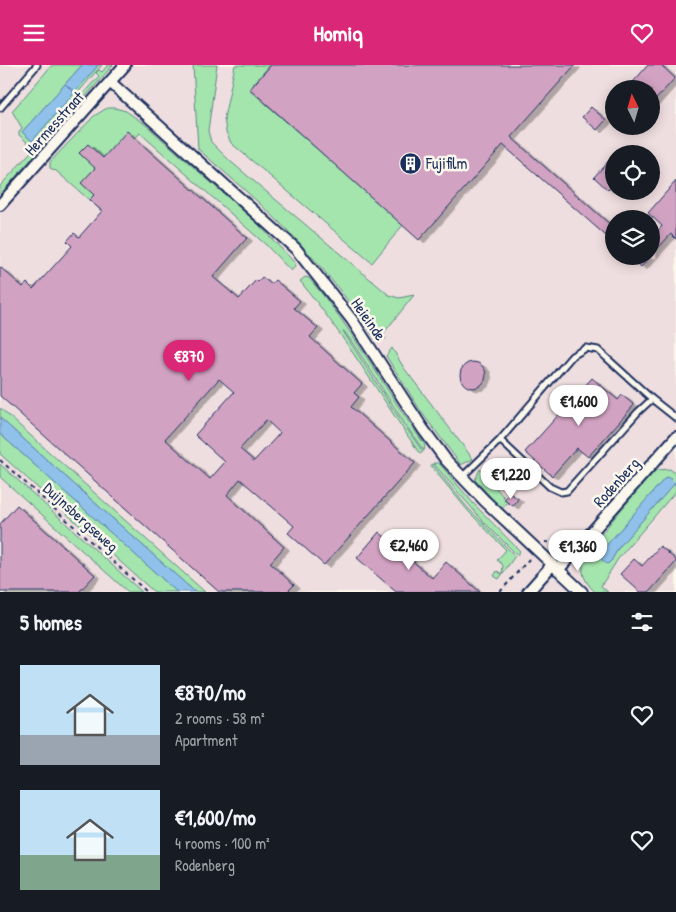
<!DOCTYPE html>
<html lang="en">
<head>
<meta charset="utf-8">
<style>
	:root { --surface:#171b24; --page:#20242c; --text:#f1f3f6; --muted:#9ea1a6; --accent:#db2777 }
	body { margin:0; font-family:"Patrick Hand",sans-serif; background:var(--page); color:var(--text); height:100vh; display:flex; flex-direction:column; font-size:19px; white-space:nowrap }
	* { box-sizing:border-box; margin:0 }
	p { font-size:16px; color:var(--muted) }
	.icon { flex:none; width:28px; height:28px; fill:none; stroke:currentColor; stroke-width:2; stroke-linecap:round; stroke-linejoin:round }
	.map { position:relative; height:527px; overflow:hidden }
	.drawer { display:flex; flex-direction:column; background:var(--surface); flex:1 }
	.drawer>* { flex:none }
	.needle { width:32px; rotate:355deg }
	.fabs { position:absolute; left:605px; top:15px; display:grid; gap:10px }
	.fabs a { display:grid; place-items:center; width:55px; height:55px; border-radius:50%; background:var(--surface); box-shadow:0 2px 12px #0003; font-size:25px }
	.price { position:absolute; translate:-50% -42px; padding:0 11px; border-radius:18px; background:#fff; color:#222; font-size:16px; line-height:32px; filter:drop-shadow(0 1px 2px #0008) }
	.price::after { content:''; position:absolute; left:50%; top:30px; width:15px; height:11px; margin-left:-8px; background:inherit; clip-path:polygon(0 0,100% 0,50% 100%) }
	.price.active { background:var(--accent); color:#fff }
	ul { padding:0; list-style:none }
	li { display:flex; align-items:center; gap:15px; height:125px; padding:0 20px }
	li span { display:grid; place-items:center; flex:none; width:140px; height:100px; border-radius:0px; color:#555 }
	li>.icon { margin-inline-start:auto }
	span .icon { width:60px; height:60px; fill:#fffc; stroke-width:1 }
	li b { font-size:21px }
	h2 { display:flex; justify-content:space-between; align-items:center; height:60px; padding:0 20px; font-size:21px }
	header { display:flex; justify-content:space-between; align-items:center; height:65px; padding:0 20px; background:var(--accent); color:#fff; font-size:22px; font-weight:700 }
	.map>svg:first-child { display:block }
	.built { fill:#efdedf; fill-rule:evenodd }
	.green { fill:#a4e4ad; stroke:#608a86; fill-rule:evenodd }
	.water { fill:#8fc1eb; stroke:#6187b3 }
	.building { fill:#d2a2c2; stroke:#1b2f5e; fill-rule:evenodd; filter:url(#shadow) }
	.lines { fill:none; stroke-linecap:round; stroke-linejoin:round }
	.service-casing { stroke:#1b2f5e; stroke-width:9 }
	.minor-casing { stroke:#1b2f5e; stroke-width:14 }
	.path { stroke:#1b2f5e; stroke-width:2; stroke-dasharray:4 4; stroke-linecap:butt }
	.service { stroke:#fbf7ec; stroke-width:5 }
	.minor { stroke:#fbf7ec; stroke-width:10 }
	.labels { text-anchor:middle; dominant-baseline:central; stroke-width:5; stroke-linejoin:round; paint-order:stroke }
	.street-label { font-size:16px; fill:#1b2f5e; stroke:#fbf7ec }
	.poi-label { font-size:16px; fill:#1b2f5e; stroke:#fbf7ec; text-anchor:start }
</style>
</head>
<body>
<header><svg class="icon" aria-label="menu" viewBox="0 0 24 24"><path d="M4 6h16M4 12h16M4 18h16"/></svg>Homiq<svg class="icon" aria-label="heart" viewBox="0 0 24 24"><path d="M12 20l-8-8c-3-5 5-10 8-4 3-6 11-1 8 4z"/></svg></header>
<div class="map">
<svg width="676" height="527" viewBox="0 0 676 527">
	<defs>
		<filter id="shadow"><feDropShadow dx="5.5" dy="3" stdDeviation="0" flood-color="#0004"/></filter>
	</defs>
	<rect width="100%" height="100%" fill="#fbf7ec"/>
	<filter id="ink" filterUnits="userSpaceOnUse"><feTurbulence type="fractalNoise" baseFrequency=".02" numOctaves="2"/><feDisplacementMap in="SourceGraphic" scale="10" xChannelSelector="R" yChannelSelector="G"/><feConvolveMatrix kernelMatrix="1 2 1 2 8 2 1 2 1" color-interpolation-filters="sRGB"/></filter>
	<g filter="url(#ink)">
		<path class="built" d="M 0,0 L 676,0 L 676,527 L 0,527 ZM 614,24 L 651,24 L 651,61 L 614,61 ZM 614,89 L 651,89 L 651,126 L 614,126 ZM 614,154 L 651,154 L 651,191 L 614,191 Z"/>
		<path class="green" d="M 52,0 L 82,0 L 22,67 L 32,76 L 96,3 L 97,0 L 102,0 L 33,79 L 28,78 L 19,70 L 19,67 L 22,63 L 12,46 Z
			M 108,0 L 113,0 L 0,130 L 0,121 L 75,38 L 72,35 L 76,31 L 79,33 L 99,11 L 96,8 L 99,5 L 102,7 Z
			M 193,0 L 217,0 L 208,66 L 211,77 L 230,96 L 389,230 L 399,233 L 414,230 L 383,269 L 386,274 L 375,274 C 351,238 324,204 294,172 C 264,141 231,113 198,84 Z
			M 235,0 L 270,0 L 249,24 L 403,160 L 372,198 L 231,78 L 226,67 L 224,53 Z
			M 107,43 L 115,43 L 126,46 L 146,60 L 257,158 L 295,198 L 295,202 L 291,206 L 266,180 L 140,68 L 113,100 L 104,148 L 55,105 L 54,106 L 50,103 L 50,97 L 94,51 Z
			M 305,212 L 309,213 C 354,265 385,325 425,380 L 424,386 C 395,347 372,305 344,266 L 343,266 L 393,344 L 423,387 L 420,389 C 380,331 345,271 300,216 Z
			M 392,283 L 404,303 L 473,394 L 461,400 L 422,348 L 386,291 Z
			M 0,343 L 205,527 L 195,527 L 0,353 Z
			M 0,369 L 177,527 L 154,527 L 0,389 Z
			M 433,398 L 439,398 L 473,438 L 520,486 L 517,490 L 483,456 Z
			M 0,399 L 142,527 L 128,527 L 0,412 Z
			M 432,399 L 467,442 L 515,491 L 499,514 L 494,511 L 497,506 L 502,509 L 503,500 L 497,495 L 506,485 L 469,447 L 430,400 Z
			M 480,404 L 508,437 L 502,444 L 475,415 Z
			M 670,404 L 676,409 L 676,426 L 618,494 L 601,521 L 608,527 L 595,527 C 588,520 581,511 583,500 C 584,492 590,486 594,480 C 612,453 635,429 656,405 ZM 666,412 L 675,418 L 619,482 L 611,496 L 607,499 L 606,481 Z"/>
		<path class="water" d="M 82,0 L 99,0 L 97,0 L 96,3 L 75,27 L 65,19 Z
			M 65,19 L 74,28 L 32,76 L 22,67 Z
			M 0,353 L 195,527 L 177,527 L 0,369 Z
			M 666,412 L 671,414 L 675,418 L 619,482 L 611,496 L 607,499 L 603,496 L 601,493 L 606,481 Z"/>
		<path class="building" d="M 271,0 L 575,0 L 511,72 L 614,163 L 614,178 L 503,80 L 419,175 L 250,24 Z
			M 648,0 L 661,0 L 675,13 L 651,40 L 651,24 L 627,24 Z
			M 591,42 L 606,55 L 597,65 L 582,52 Z
			M 127,66 L 247,173 L 213,212 L 239,234 L 256,215 L 258,217 L 262,212 L 271,219 L 275,215 L 300,236 L 294,243 L 318,263 L 310,272 L 362,319 L 354,328 L 359,332 L 351,342 L 415,398 L 324,500 L 288,468 L 294,461 L 240,414 L 227,430 L 284,482 L 270,498 L 294,520 L 287,527 L 219,527 L 0,331 L 0,202 L 23,222 L 27,218 L 33,224 L 72,181 L 67,176 L 74,168 L 79,172 L 102,146 L 89,135 L 94,130 L 81,118 L 95,103 L 79,88 L 88,79 L 103,93 ZM 219,314 L 234,327 L 195,370 L 225,397 L 210,414 L 165,374 ZM 266,355 L 280,368 L 254,396 L 240,384 Z
			M 614,90 L 614,119 L 608,125 L 594,112 Z
			M 676,116 L 676,174 L 671,169 L 651,191 L 651,174 L 662,161 L 648,148 Z
			M 629,191 L 651,191 L 641,202 Z
			M460 310a13 13 0 1 1 26 0a13 13 0 1 1-26 0Z
			M 592,313 L 618,335 L 622,330 L 634,340 L 588,392 L 577,383 L 552,411 L 525,387 Z
			M 510,428 L 518,434 L 513,441 L 504,435 Z
			M 17,440 L 95,510 L 79,527 L 0,527 L 0,459 Z
			M 379,467 L 432,513 L 446,497 L 480,527 L 396,527 L 357,493 Z
			M 660,481 L 676,495 L 676,497 L 649,527 L 640,527 L 620,509 L 634,494 L 642,501 Z"/>
		<g class="lines">
			<defs>
				<path id="service" d="M 0,43 L 37,0
					M 500,375 L 550,422 L 561,427 L 567,426 L 638,347 L 652,334
					M 462,412 L 500,375 L 572,291 L 586,283 L 598,285 L 652,334 L 676,353"/>
				<path id="minor" d="M 110,17 L 296,184 L 352,255 L 423,364 L 446,395 L 485,436 L 582,527
					M 0,140 L 125,0
					M 558,505 L 676,372
					M 528,527 L 552,500"/>
			</defs>
			<use href="#service" class="service-casing"/>
			<use href="#minor" class="minor-casing"/>
			<path class="path" d="M 0,395 L 147,527
				M 545,477 L 557,478 L 569,475
				M 500,527 L 530,493"/>
			<use href="#service" class="service"/>
			<use href="#minor" class="minor"/>
		</g>
	</g>
	<defs>
		<symbol id="building-disc" viewBox="-11 -11 22 22"><circle r="9.5" fill="#1b2f5e" stroke="#fbf7ec"/><path d="M-4-6H4V6H1V3H-1V6H-4ZM-2.5-4.3h1.7v1.8h-1.7ZM.8-4.3h1.7v1.8H.8ZM-2.5-1h1.7V.8h-1.7ZM.8-1h1.7V.8H.8Z" fill="#fff"/></symbol>
	</defs>
	<g fill-rule="evenodd">
		<use href="#building-disc" x="398" y="86" width="25" height="25"/>
	</g>
	<g class="labels">
		<g class="street-label">
			<text transform="translate(54 58) rotate(-48)">Hermesstraat</text>
			<text transform="translate(369 254) rotate(55)">Heieinde</text>
			<text transform="translate(616 417) rotate(-48)">Rodenberg</text>
			<text transform="translate(81 452) rotate(42)">Duijnsbergseweg</text>
		</g>
		<g class="poi-label">
			<text x="426" y="98">Fujifilm</text>
		</g>
	</g>
</svg>
<div class="fabs">
<a><svg class="needle" viewBox="-14 -14 28 28"><path d="M0-13l5 13h-10z" fill="#e53935"/><path d="M0 13l5-13h-10z" fill="#9ea1a6"/></svg></a>
<a><svg class="icon" aria-label="locate" viewBox="0 0 24 24"><circle cx="12" cy="12" r="6"/><path d="M12 2v4M12 18v4M2 12h4M18 12h4"/></svg></a>
<a><svg class="icon" aria-label="layers" viewBox="0 0 24 24"><path d="M12 4l9 5-9 5-9-5zM3 14l9 5 9-5"/></svg></a>
</div>
<b class="price active" style="left:189px;top:317px">€870</b>
<b class="price" style="left:579px;top:362px">€1,600</b>
<b class="price" style="left:511px;top:435px">€1,220</b>
<b class="price" style="left:409px;top:506px">€2,460</b>
<b class="price" style="left:578px;top:507px">€1,360</b>
</div>
<section class="drawer">
<h2>5 homes<svg class="icon" aria-label="filters" viewBox="0 0 24 24"><path d="M4 7h16M4 17h16"/><circle cx="9" cy="7" r="2"/><circle cx="15" cy="17" r="2"/></svg></h2>
<ul>
<li><span style="background:linear-gradient(#bfe0f5 70%,#9aa5b1 0)"><svg class="icon" aria-label="home" viewBox="0 0 24 24"><path d="M3 11l9-7 9 7M6 9v11h12V9"/></svg></span><div><b>€870/mo</b><p>2 rooms · 58 m²</p><p>Apartment</p></div><svg class="icon" aria-label="heart" viewBox="0 0 24 24"><path d="M12 20l-8-8c-3-5 5-10 8-4 3-6 11-1 8 4z"/></svg></li>
<li><span style="background:linear-gradient(#bfe0f5 65%,#7fa58c 0)"><svg class="icon" aria-label="home" viewBox="0 0 24 24"><path d="M3 11l9-7 9 7M6 9v11h12V9"/></svg></span><div><b>€1,600/mo</b><p>4 rooms · 100 m²</p><p>Rodenberg</p></div><svg class="icon" aria-label="heart" viewBox="0 0 24 24"><path d="M12 20l-8-8c-3-5 5-10 8-4 3-6 11-1 8 4z"/></svg></li>
</ul>
</section>
</body>
</html>
